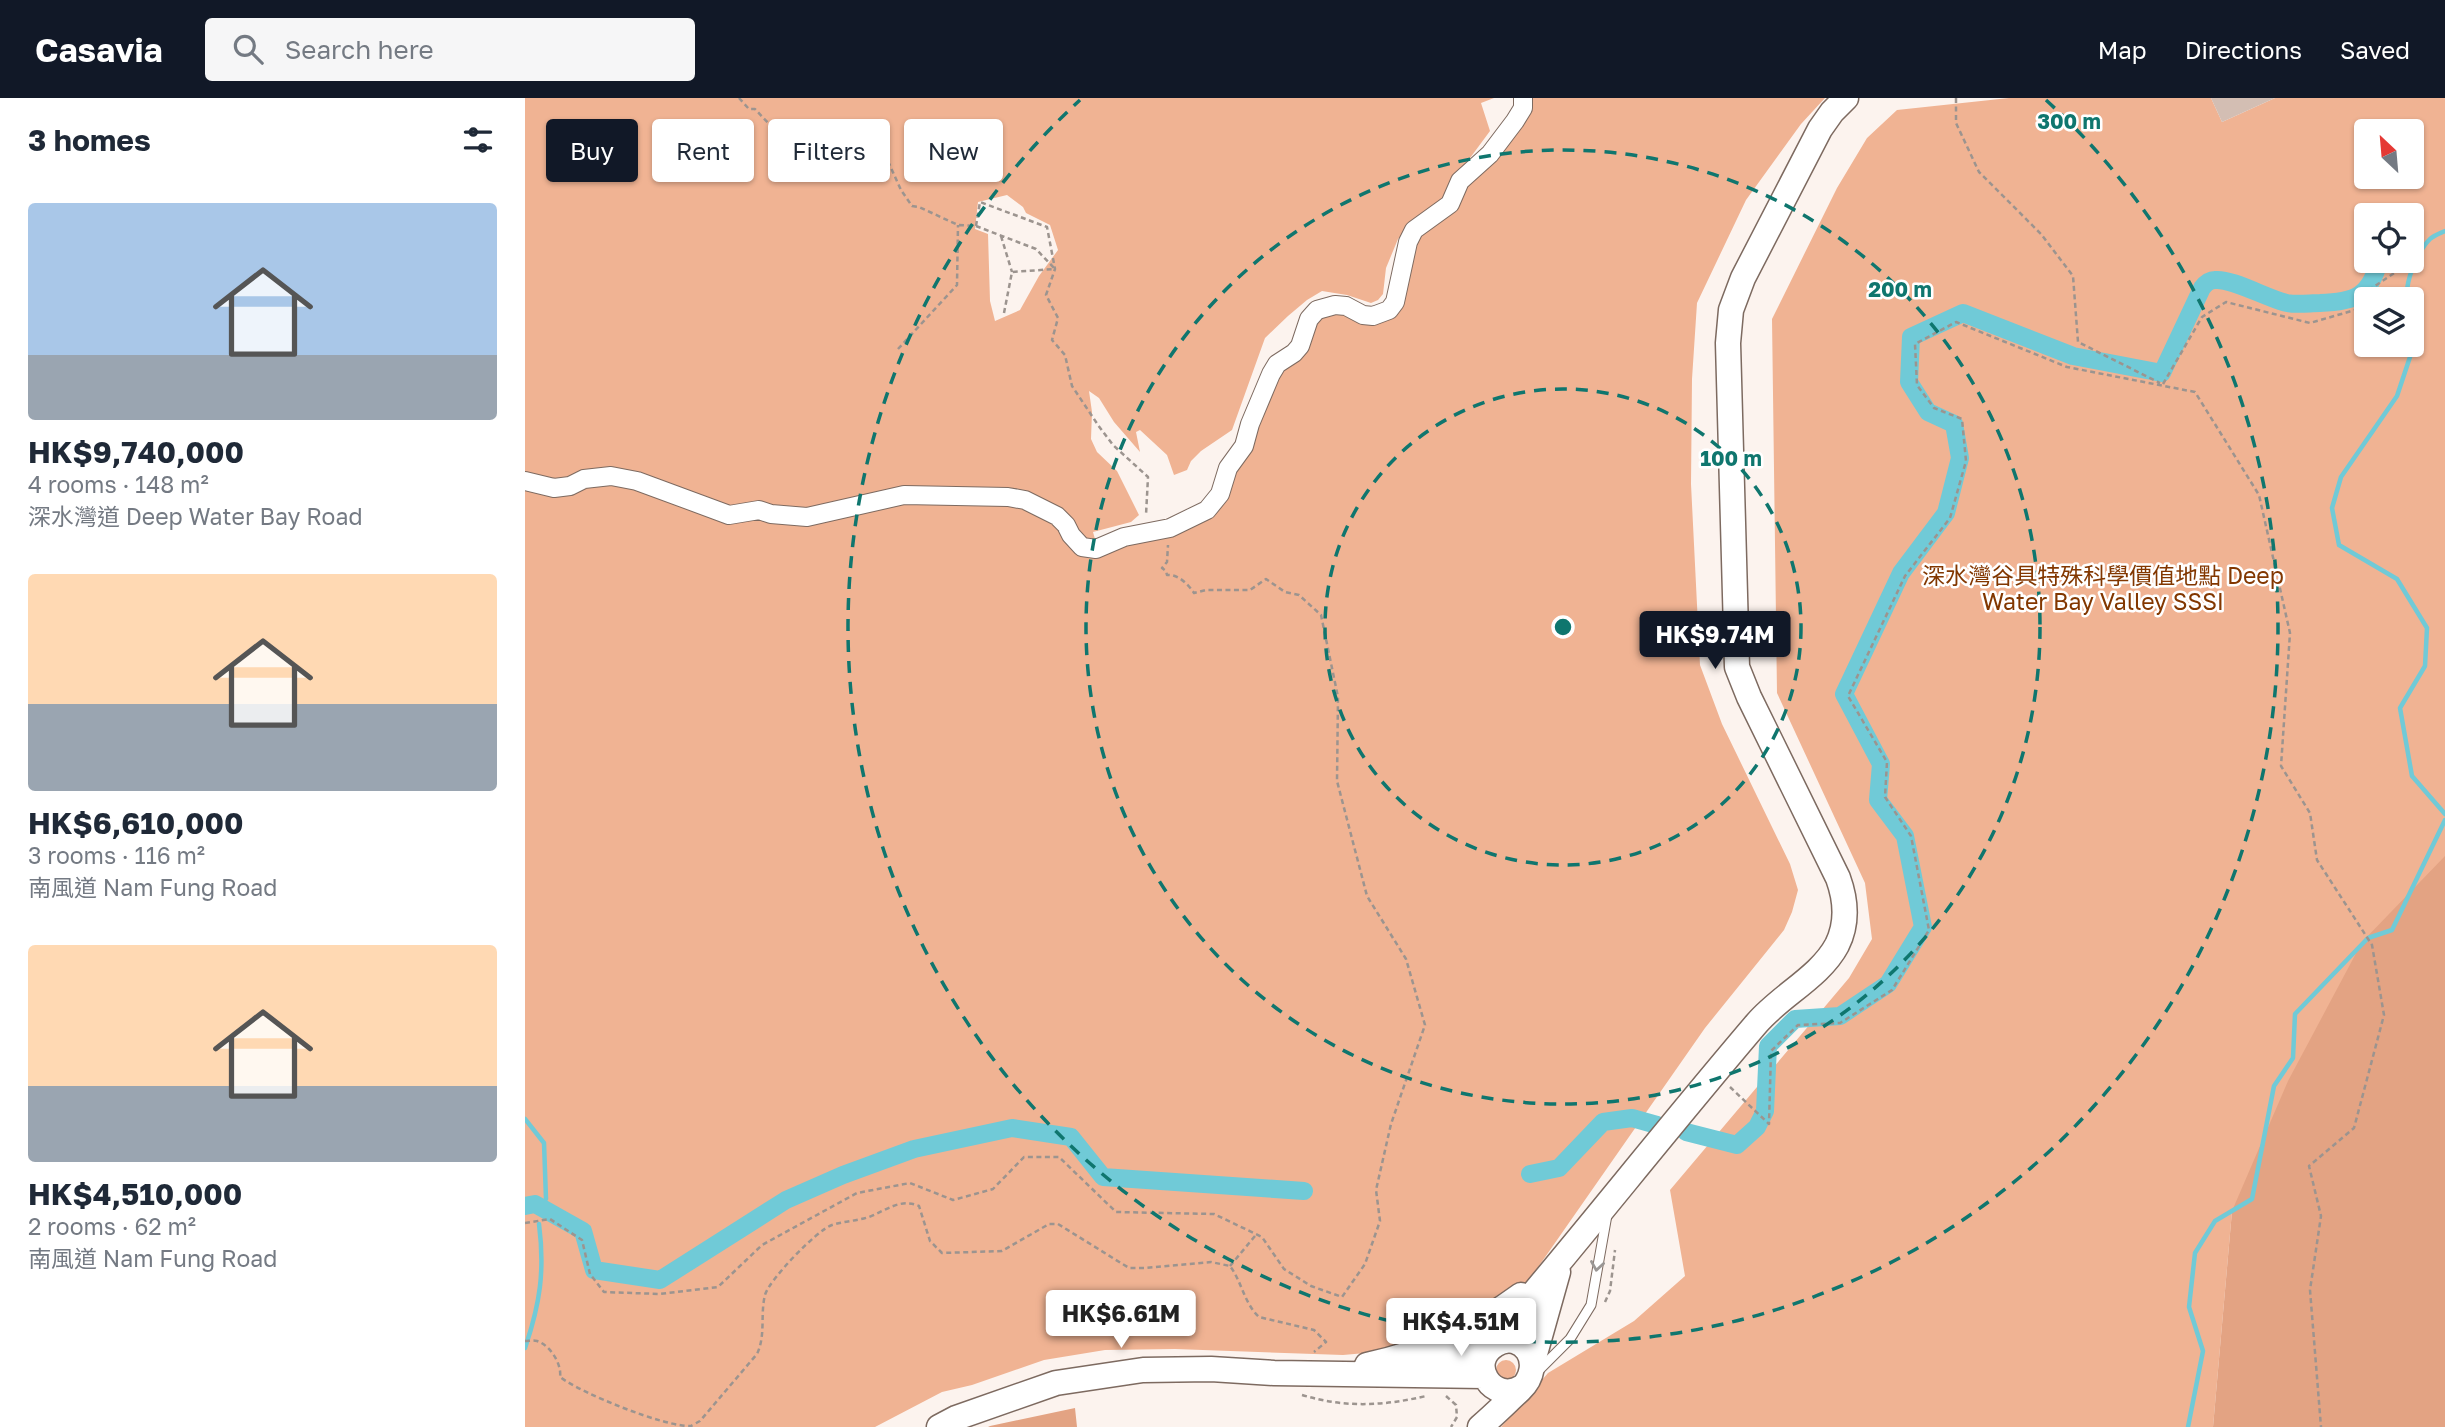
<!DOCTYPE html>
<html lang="en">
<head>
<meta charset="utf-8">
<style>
	:root { --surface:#fff; --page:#f6f6f7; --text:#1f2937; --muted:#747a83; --accent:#111827 }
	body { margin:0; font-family:"Golos Text","Noto Sans TC",sans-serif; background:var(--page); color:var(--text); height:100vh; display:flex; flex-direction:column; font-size:26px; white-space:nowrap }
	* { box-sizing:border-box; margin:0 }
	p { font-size:23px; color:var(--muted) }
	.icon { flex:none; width:38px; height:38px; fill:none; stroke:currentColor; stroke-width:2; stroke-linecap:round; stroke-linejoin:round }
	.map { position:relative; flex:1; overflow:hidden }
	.side { display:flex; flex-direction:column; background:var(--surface); width:525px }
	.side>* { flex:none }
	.hud { position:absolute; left:21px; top:21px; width:665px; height:63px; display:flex; gap:14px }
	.needle { width:46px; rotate:334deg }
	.fabs { position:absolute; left:1829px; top:21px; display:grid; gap:14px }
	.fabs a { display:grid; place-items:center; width:70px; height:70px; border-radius:7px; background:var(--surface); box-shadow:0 2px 5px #0004; font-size:35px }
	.price { position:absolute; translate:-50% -60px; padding:0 16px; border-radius:7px; background:#fff; color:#222; font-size:23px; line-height:46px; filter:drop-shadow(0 2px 4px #0008) }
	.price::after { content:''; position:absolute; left:50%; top:42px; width:21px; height:16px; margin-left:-10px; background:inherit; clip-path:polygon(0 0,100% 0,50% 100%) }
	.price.on { background:var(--accent); color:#fff }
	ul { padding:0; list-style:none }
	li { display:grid; align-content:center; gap:14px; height:371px; padding:0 28px }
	li span { display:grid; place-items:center; height:217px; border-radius:7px; color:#555 }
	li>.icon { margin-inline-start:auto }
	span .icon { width:126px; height:126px; fill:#fffc; stroke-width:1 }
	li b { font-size:30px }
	h2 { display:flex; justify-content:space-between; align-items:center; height:84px; padding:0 28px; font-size:30px }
	.chip { padding:0 24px; border-radius:7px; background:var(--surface); box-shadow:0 2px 5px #0004; font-size:24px; line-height:63px }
	.chip.on { background:var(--accent); color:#fff }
	header { display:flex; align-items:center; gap:42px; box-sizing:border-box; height:98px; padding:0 35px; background:var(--accent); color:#fff }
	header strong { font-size:33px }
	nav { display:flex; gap:38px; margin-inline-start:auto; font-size:24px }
	.search { width:490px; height:63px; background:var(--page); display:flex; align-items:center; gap:18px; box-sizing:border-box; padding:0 24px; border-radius:7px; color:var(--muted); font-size:26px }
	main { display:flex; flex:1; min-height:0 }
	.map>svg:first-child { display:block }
	.green { fill:#f0b393; fill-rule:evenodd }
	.forest { fill:#e3a383 }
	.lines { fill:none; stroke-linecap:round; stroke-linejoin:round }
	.stream { stroke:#70cad7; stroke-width:4.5 }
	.canal { stroke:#70cad7; stroke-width:18 }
	.building { fill:#d3beb3 }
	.lane-casing { stroke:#7d6a60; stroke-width:11 }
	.street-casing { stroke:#7d6a60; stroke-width:20 }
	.secondary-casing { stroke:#7d6a60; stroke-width:27 }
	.path { stroke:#9c948f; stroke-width:2.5; stroke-dasharray:5 3.5; stroke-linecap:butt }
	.lane { stroke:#fff; stroke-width:9 }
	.street { stroke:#fff; stroke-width:18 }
	.secondary { stroke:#fff; stroke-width:24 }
	.oneway { stroke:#9a9795 }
	.ring { fill:none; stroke:#0f766e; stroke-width:3.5; stroke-dasharray:12 9 }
	.labels { text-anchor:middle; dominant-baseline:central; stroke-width:5; stroke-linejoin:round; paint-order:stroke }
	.park-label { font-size:23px; fill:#823700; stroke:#fff }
	.centre { fill:#0f766e; stroke:#fff; stroke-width:3.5 }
	.ring-label { font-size:21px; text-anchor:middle; font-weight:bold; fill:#0f766e; stroke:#fff; stroke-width:5; stroke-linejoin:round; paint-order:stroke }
</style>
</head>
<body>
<header>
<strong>Casavia</strong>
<div class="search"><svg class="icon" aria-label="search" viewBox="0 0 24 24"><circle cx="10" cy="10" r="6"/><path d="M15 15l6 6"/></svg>Search here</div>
<nav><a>Map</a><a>Directions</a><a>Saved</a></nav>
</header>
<main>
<section class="side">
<h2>3 homes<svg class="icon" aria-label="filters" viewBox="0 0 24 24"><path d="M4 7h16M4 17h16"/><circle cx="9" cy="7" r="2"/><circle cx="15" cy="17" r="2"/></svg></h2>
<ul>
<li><span style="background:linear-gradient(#a9c7e8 70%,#9aa5b1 0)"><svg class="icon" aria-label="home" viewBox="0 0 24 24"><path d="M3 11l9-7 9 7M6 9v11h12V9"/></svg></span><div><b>HK$9,740,000</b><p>4 rooms · 148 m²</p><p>深水灣道 Deep Water Bay Road</p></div></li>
<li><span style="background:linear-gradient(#ffd9b3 60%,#9aa5b1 0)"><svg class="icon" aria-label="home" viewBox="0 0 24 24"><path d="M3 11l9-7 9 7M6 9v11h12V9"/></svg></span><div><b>HK$6,610,000</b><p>3 rooms · 116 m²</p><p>南風道 Nam Fung Road</p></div></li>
<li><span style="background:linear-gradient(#ffd9b3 65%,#9aa5b1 0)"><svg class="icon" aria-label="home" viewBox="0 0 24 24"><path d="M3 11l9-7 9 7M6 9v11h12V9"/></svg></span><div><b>HK$4,510,000</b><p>2 rooms · 62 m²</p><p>南風道 Nam Fung Road</p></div></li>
</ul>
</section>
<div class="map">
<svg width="1920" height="1329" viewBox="0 0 1920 1329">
	<rect width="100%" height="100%" fill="#fcf3ee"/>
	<path class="green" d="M 0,0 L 969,0 L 956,5 L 965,33 L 931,79 L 923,95 L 907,111 L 897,116 L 873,141 L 861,170 L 858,196 L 853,202 L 846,205 L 822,197 L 797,193 L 782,202 L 763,218 L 740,240 L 707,332 L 676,353 L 666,363 L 662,372 L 649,377 L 642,357 L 615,332 L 611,334 L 615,354 L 589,324 L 574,300 L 564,293 L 567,314 L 566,341 L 572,354 L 592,373 L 614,417 L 606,424 L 568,434 L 573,452 L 685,412 L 749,277 L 787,223 L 804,212 L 859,219 L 886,144 L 1002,0 L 1300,0 L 1276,26 L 1221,102 L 1172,205 L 1167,281 L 1166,386 L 1175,567 L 1197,626 L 1265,766 L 1273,792 L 1267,814 L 1259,832 L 1180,930 L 1002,1185 L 917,1236 L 878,1241 L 878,1245 L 852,1254 L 818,1257 L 650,1251 L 580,1252 L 519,1262 L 447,1287 L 417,1294 L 350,1329 L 0,1329 ZM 482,97 L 498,109 L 501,115 L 525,127 L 533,152 L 514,178 L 495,212 L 470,223 L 465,203 L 463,136 L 450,131 L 453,104 Z
		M 1484,0 L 1686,0 L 1697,24 L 1750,0 L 1920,0 L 1920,840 L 1707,1113 L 1688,1329 L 976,1329 L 1023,1275 L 1109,1223 L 1160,1178 L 1145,1092 L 1324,880 L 1347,841 L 1340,785 L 1252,595 L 1247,221 L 1312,90 L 1342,40 L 1372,12 ZM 1841,33 L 1886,33 L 1886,79 L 1841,79 ZM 1841,117 L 1886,117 L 1886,163 L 1841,163 ZM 1841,201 L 1886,201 L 1886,247 L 1841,247 Z
		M971 1272a10 10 0 1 1 20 0a10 10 0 1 1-20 0Z"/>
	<path class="forest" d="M 1920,758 L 1920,1329 L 1688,1329 L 1707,1113 L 1763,983 L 1837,844 Z
		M 550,1310 L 552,1329 L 463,1329 L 465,1328 Z"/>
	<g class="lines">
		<path class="stream" d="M 1882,201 C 1880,184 1892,154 1905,141 C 1908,138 1915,135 1920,133
			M 1886,229 L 1889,247 L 1872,298 L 1816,379 L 1807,410 L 1814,447 L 1872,481 L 1902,530 L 1900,568 L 1875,610 L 1887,678 L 1920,716
			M 0,1021 L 19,1045 L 21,1101
			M 0,1250 C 15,1206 20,1173 14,1126
			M 1663,1329 L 1678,1253 L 1664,1209 L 1670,1155 L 1690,1123 L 1727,1101 L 1749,988 L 1768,960 L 1770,916 L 1843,840 L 1867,832 L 1920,722"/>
		<path class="canal" d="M 1886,119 L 1889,119
			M 1161,1034 L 1212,1047 L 1232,1029 L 1240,1013 L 1243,948 L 1270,921 L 1315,918 L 1363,886 L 1398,829 L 1380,738 L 1353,702 L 1356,666 L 1319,596 L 1376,475 L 1421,415 L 1435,360 L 1429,326 L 1403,314 L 1384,284 L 1386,239 L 1438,215 L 1548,258 L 1637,275 L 1677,190 C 1680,186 1684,182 1690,182 C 1707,180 1743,201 1762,205 C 1773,207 1785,205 1795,205 C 1830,204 1845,198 1854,163
			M 1005,1076 L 1034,1070 L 1078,1024 L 1107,1020 L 1132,1027
			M 0,1108 L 10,1106 L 58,1133 L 69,1172 L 135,1182 L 261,1102 L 318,1077 L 389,1051 L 487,1030 L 546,1039 L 578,1079 L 779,1093"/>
	</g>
	<path class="building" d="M 1686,0 L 1750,0 L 1697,24 Z"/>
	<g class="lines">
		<defs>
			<path id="lane" d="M 1012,1274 L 1045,1241 L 1066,1207 L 1082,1117"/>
			<path id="street" d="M 0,383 L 29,390 L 45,388 L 59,381 L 86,378 L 112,383 L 204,417 L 234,412 L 246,416 L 282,419 L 379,397 L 483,399 L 500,402 L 532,418 L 541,427 L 546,437 L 557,449 L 571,451 L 599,439 L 645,430 L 682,412 L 695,396 L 703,370 L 719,348 L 725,326 L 746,276 L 752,266 L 769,255 L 775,248 L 784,221 L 792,212 L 810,207 L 821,208 L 838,217 L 848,218 L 864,212 L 870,204 L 883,144 L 889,132 L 925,106 L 935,83 L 965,56 L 990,23 L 998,10 L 998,0"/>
			<path id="secondary" d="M 968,1248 L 991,1216 C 1072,1120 1150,1021 1232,925 C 1256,897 1295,879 1312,847 C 1323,825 1321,802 1313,780 L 1224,599 L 1212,569 L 1203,245 L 1206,212 L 1218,180 L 1295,31 L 1307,14 L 1321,0
				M 1008,1263 L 1033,1174
				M 842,1267 C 899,1255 950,1231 996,1197
				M 900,1269 L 962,1254
				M 414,1329 L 431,1320 L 531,1285 L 618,1272 L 686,1271 L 749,1275 L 959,1278
				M 955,1329 C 969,1317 982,1304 995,1292 C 1023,1265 996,1230 970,1247 C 941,1265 968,1307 997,1289"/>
		</defs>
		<use href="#lane" class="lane-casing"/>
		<use href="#street" class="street-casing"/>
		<use href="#secondary" class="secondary-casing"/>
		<path class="path" d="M 214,0 L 224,11 L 230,11 L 260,43 L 264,45 L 280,39 C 285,44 292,51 299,54 C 317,62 315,54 326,75 L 335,79 L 344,72 L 349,61 L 362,61 L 376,92 L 387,108 L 394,109 L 433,127 L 451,128 L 511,151 L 530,171
			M 1431,0 L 1431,25 L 1454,74 L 1516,136 L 1548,178 L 1553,244 L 1635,285
			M 451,128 L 455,104 L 522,129 L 530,171 L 521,197 L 533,220 L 527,242 L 540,257 L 547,288 L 573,327 L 588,347 L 623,379 L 621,417
			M 476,138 L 487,174
			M 479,215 L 487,174 L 530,171
			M 373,251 L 432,187 L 433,127
			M 1638,286 L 1677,219 L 1701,204 L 1785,225 L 1830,212 L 1841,194 L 1893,159
			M 1205,989 L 1244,1026 L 1246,953 L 1273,927 L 1315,925 L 1367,892 L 1404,832 L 1386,738 L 1360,699 L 1362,664 L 1323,598 L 1380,478 L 1425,420 L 1441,363 L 1437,321 L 1409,310 L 1392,287 L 1390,246 L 1431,224 L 1542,269 L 1670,294 L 1734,397 L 1765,535 L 1756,668 L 1785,715 L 1792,762 L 1847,847 L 1859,917 L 1829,1030 L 1784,1068 L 1796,1118 L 1785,1192 L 1796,1329
			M 0,1125 L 25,1121 L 57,1142 L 65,1176 L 79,1194 L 135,1196 L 193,1189 L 237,1147 L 332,1095 L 385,1085 L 428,1102 L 468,1091 L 499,1059 L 534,1059 L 591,1114 L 689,1116 L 737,1139 L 759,1171 L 786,1188 L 817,1199 L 840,1166 L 855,1123 L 851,1092 L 866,1026 L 900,927 L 881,861 L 842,798 L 812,683 L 813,599 L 796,517 L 774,497 L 760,494 L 741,481 L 725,492 L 681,492 L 669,495 C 663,486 653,476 642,477 L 641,473 L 637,470 L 642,464 L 643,447
			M 705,1168 L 730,1138
			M 1080,1204 L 1085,1193 L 1090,1152
			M 0,1243 C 4,1243 8,1242 12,1243 C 25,1247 37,1266 35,1279 C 56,1295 139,1329 166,1328 C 168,1327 173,1324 175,1323 L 232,1256 C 241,1237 235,1217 240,1197 C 244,1182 292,1132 307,1127 C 319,1123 332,1123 344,1119 C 362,1112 375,1100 394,1108 L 405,1143 L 417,1155 L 477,1153 L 524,1126 L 533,1126 L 604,1170 L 620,1170 L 686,1164 L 705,1168 C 717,1184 719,1205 734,1219 L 789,1232 L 801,1244 L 789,1254
			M 777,1297 C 820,1310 858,1308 901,1298
			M 921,1298 L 931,1307 L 932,1319 L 926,1329"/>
		<use href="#lane" class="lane"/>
		<use href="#street" class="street"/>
		<use href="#secondary" class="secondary"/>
	</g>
	<defs><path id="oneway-chevron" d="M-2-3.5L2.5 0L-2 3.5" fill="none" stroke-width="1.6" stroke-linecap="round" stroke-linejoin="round" transform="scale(1.75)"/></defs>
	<use class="oneway" href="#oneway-chevron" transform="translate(1072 1168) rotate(99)"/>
	<g class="ring">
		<circle cx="1038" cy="529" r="238"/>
		<circle cx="1038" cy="529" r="477"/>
		<path d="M1521 2A715 715 0 1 1 555 2"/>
	</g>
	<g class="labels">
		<g class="park-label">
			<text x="1578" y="477">深水灣谷具特殊科學價值地點 Deep<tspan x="1578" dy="26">Water Bay Valley SSSI</tspan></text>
		</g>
	</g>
	<circle cx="1038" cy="529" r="10" class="centre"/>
	<g class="ring-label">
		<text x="1544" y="31">300 m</text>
		<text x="1375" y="199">200 m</text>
		<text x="1206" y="368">100 m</text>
	</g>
</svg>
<div class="fabs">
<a><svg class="needle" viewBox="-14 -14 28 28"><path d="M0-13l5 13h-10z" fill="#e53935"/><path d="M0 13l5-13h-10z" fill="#747a83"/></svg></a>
<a><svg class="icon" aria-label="locate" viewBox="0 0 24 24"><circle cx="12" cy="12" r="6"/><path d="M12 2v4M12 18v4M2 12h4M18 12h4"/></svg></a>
<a><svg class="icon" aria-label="layers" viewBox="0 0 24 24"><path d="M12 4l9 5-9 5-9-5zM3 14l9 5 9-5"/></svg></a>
</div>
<b class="price on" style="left:1190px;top:573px">HK$9.74M</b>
<b class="price" style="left:596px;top:1252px">HK$6.61M</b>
<b class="price" style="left:936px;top:1260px">HK$4.51M</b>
<div class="hud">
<a class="chip on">Buy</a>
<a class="chip">Rent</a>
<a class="chip">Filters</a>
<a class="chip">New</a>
</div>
</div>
</main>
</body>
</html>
